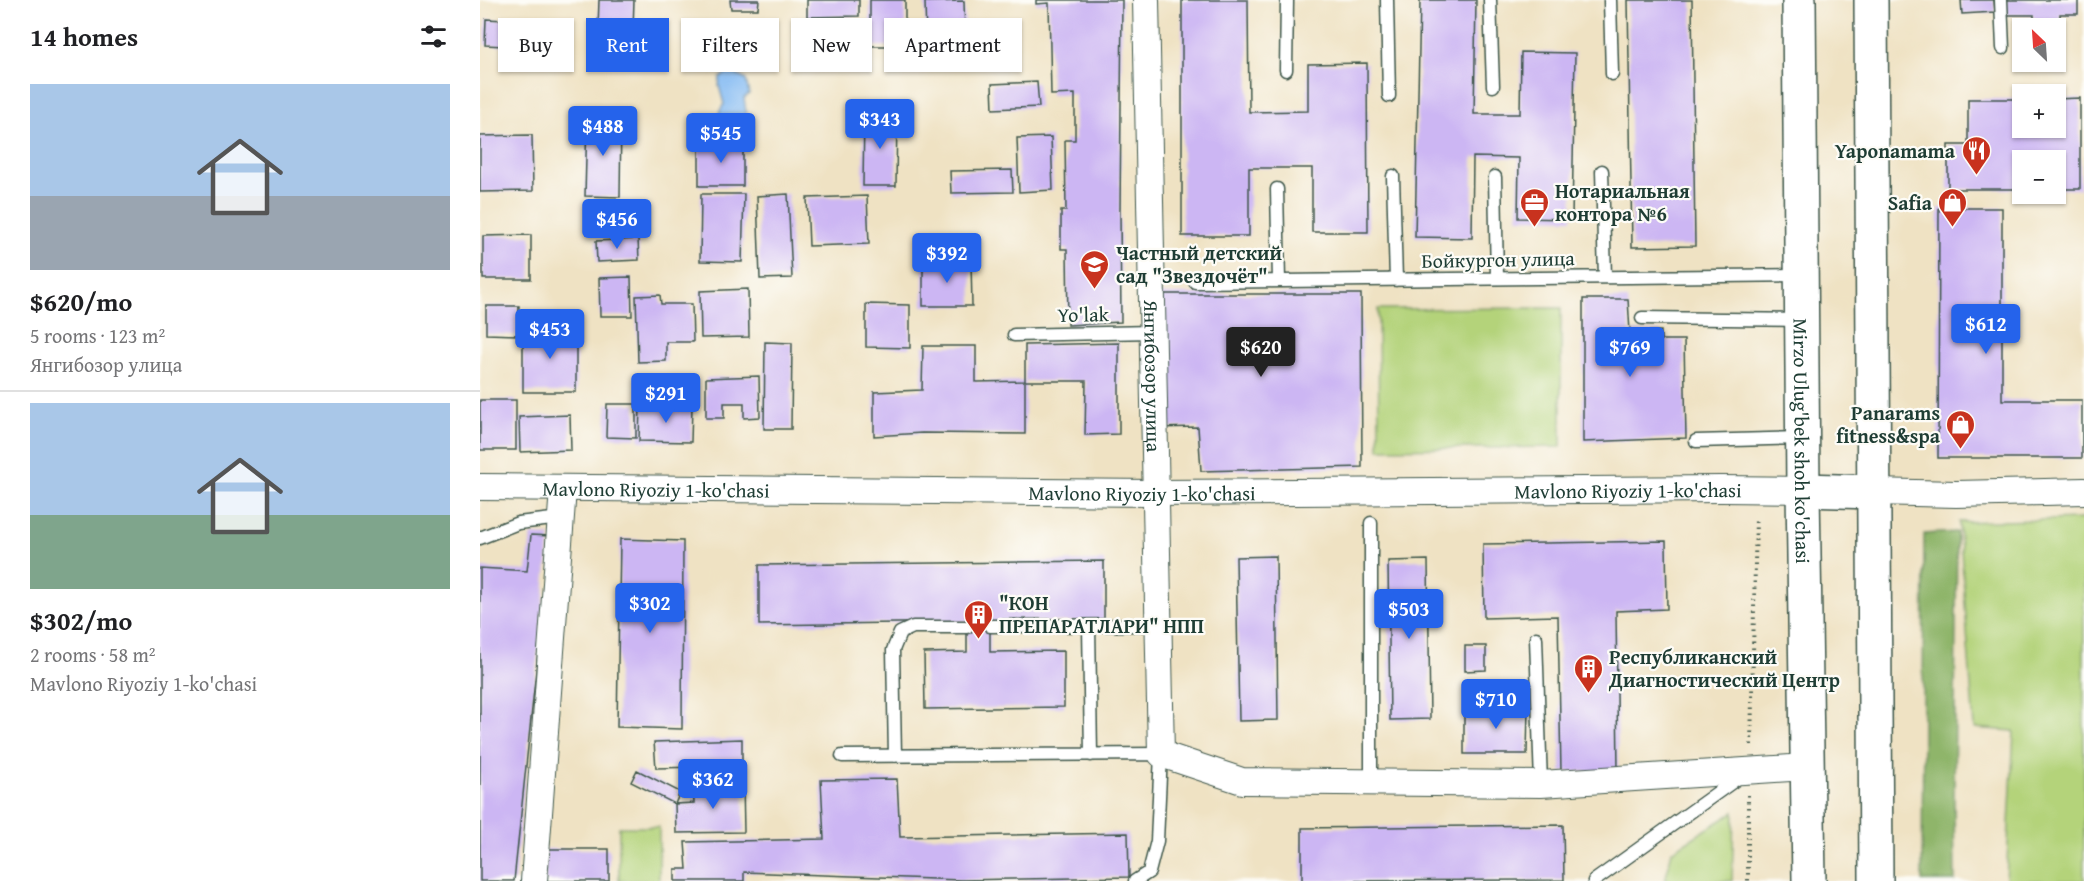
<!DOCTYPE html>
<html lang="en">
<head>
<meta charset="utf-8">
<style>
	:root { --surface:#fff; --page:#f6f6f6; --text:#202124; --muted:#757577; --line:#e0e0e0; --accent:#2563eb }
	body { margin:0; font-family:"Gentium Book Plus",serif; background:var(--page); color:var(--text); height:100vh; display:flex; flex-direction:column; font-size:22px; white-space:nowrap }
	* { box-sizing:border-box; margin:0 }
	p { font-size:20px; color:var(--muted) }
	.icon { flex:none; width:33px; height:33px; fill:none; stroke:currentColor; stroke-width:2; stroke-linecap:round; stroke-linejoin:round }
	.map { position:relative; flex:1; overflow:hidden }
	.sheet { display:flex; flex-direction:column; background:var(--surface); width:480px }
	.sheet>* { flex:none }
	.guide { position:absolute; left:18px; top:18px; width:570px; height:54px; display:flex; gap:12px }
	.needle { width:39px; rotate:335deg }
	.buttons { position:absolute; left:1532px; top:18px; display:grid; gap:12px }
	.buttons a { display:grid; place-items:center; width:54px; height:54px; border-radius:0px; background:var(--surface); box-shadow:0 2px 4px #0004; font-size:30px }
	.price { position:absolute; translate:-50% -51px; padding:0 14px; border-radius:6px; background:var(--accent); color:#fff; font-size:20px; line-height:39px; filter:drop-shadow(0 2px 3px #0008) }
	.price::after { content:''; position:absolute; left:50%; top:36px; width:18px; height:14px; margin-left:-9px; background:inherit; clip-path:polygon(0 0,100% 0,50% 100%) }
	.price.current { background:#222; color:#fff }
	ul { padding:0; list-style:none }
	li { display:grid; align-content:center; gap:12px; height:318px; padding:0 30px }
	li+li { border-top:2px solid var(--line) }
	li span { display:grid; place-items:center; height:186px; border-radius:0px; color:#555 }
	li>.icon { margin-inline-start:auto }
	span .icon { width:108px; height:108px; fill:#fffc; stroke-width:1 }
	li b { font-size:26px }
	h2 { display:flex; justify-content:space-between; align-items:center; height:72px; padding:0 30px; font-size:26px }
	.tag { padding:0 21px; border-radius:0px; background:var(--surface); box-shadow:0 2px 4px #0004; font-size:21px; line-height:54px }
	.tag.current { background:var(--accent); color:#fff }
	main { display:flex; flex:1; min-height:0 }
	.map>svg:first-child { display:block }
	.green { fill:#b4d37a; stroke:#6a8857; stroke-width:1.5 }
	.forest { fill:#8fb56a; stroke:#57794f; stroke-width:1.5 }
	.water { fill:#83baf3; stroke:#517c94; stroke-width:1.5 }
	.building { fill:#ccb6f3 }
	.lines { fill:none; stroke-linecap:round; stroke-linejoin:round }
	.service-casing { stroke:#3e5649; stroke-width:15 }
	.minor-casing { stroke:#3e5649; stroke-width:28 }
	.primary-casing { stroke:#3e5649; stroke-width:36 }
	.path { stroke:#3e5649; stroke-width:4; stroke-dasharray:1.5 4.5; stroke-linecap:butt }
	.service { stroke:#fff; stroke-width:12 }
	.minor { stroke:#fff; stroke-width:26 }
	.primary { stroke:#fff; stroke-width:33 }
	.labels { text-anchor:middle; dominant-baseline:central; stroke-width:4.5; stroke-linejoin:round; paint-order:stroke }
	.poi-label { font-size:20px; font-weight:bold; fill:#1f3d34; stroke:#fdfcf7; text-anchor:start }
	.street-label { font-size:20px; fill:#1f3d34; stroke:#fdfcf7 }
</style>
</head>
<body>
<main>
<section class="sheet">
<h2>14 homes<svg class="icon" aria-label="filters" viewBox="0 0 24 24"><path d="M4 7h16M4 17h16"/><circle cx="9" cy="7" r="2"/><circle cx="15" cy="17" r="2"/></svg></h2>
<ul>
<li><span style="background:linear-gradient(#a9c7e8 60%,#9aa5b1 0)"><svg class="icon" aria-label="home" viewBox="0 0 24 24"><path d="M3 11l9-7 9 7M6 9v11h12V9"/></svg></span><div><b>$620/mo</b><p>5 rooms · 123 m²</p><p>Янгибозор улица</p></div></li>
<li><span style="background:linear-gradient(#a9c7e8 60%,#7fa58c 0)"><svg class="icon" aria-label="home" viewBox="0 0 24 24"><path d="M3 11l9-7 9 7M6 9v11h12V9"/></svg></span><div><b>$302/mo</b><p>2 rooms · 58 m²</p><p>Mavlono Riyoziy 1-ko'chasi</p></div></li>
</ul>
</section>
<div class="map">
<svg width="1604" height="881" viewBox="0 0 1604 881">
	<rect width="100%" height="100%" fill="#fdfcf7"/>
	<filter id="ink" filterUnits="userSpaceOnUse"><feTurbulence type="fractalNoise" baseFrequency=".0167" numOctaves="2"/><feDisplacementMap in="SourceGraphic" scale="12" xChannelSelector="R" yChannelSelector="G"/><feConvolveMatrix kernelMatrix="1 2 1 2 8 2 1 2 1" color-interpolation-filters="sRGB"/></filter>
	<filter id="wash" filterUnits="userSpaceOnUse"><feTurbulence type="fractalNoise" baseFrequency=".008" numOctaves="4" result="noise"/><feDisplacementMap in="SourceGraphic" scale="24" xChannelSelector="R" yChannelSelector="G"/><feGaussianBlur stdDeviation="1.35" result="paint"/><feColorMatrix in="noise" values="0 0 0 0 0 0 0 0 0 0 0 0 0 0 0 0 0 1.4 0 .05"/><feComposite in="paint" operator="in"/></filter>
	<g filter="url(#wash)">
		<rect width="100%" height="100%" fill="#efe2c3"/>
		<path class="green" d="M 1081,308 L 1081,447 L 899,449 L 898,309 Z
			M 1604,519 L 1604,881 L 1526,881 L 1534,731 L 1494,728 L 1479,522 Z
			M 1254,812 L 1252,881 L 1185,881 L 1192,851 Z
			M 139,827 L 179,827 L 179,881 L 139,881 Z"/>
		<path class="forest" d="M 1477,532 L 1474,800 L 1475,881 L 1442,881 L 1444,534 Z"/>
		<path class="water" d="M 249,70 L 266,80 L 269,94 L 264,98 L 266,112 L 264,124 L 252,132 L 240,132 C 237,120 237,114 244,104 L 239,86 L 240,78 Z"/>
		<g id="blocks">
			<path class="building" d="M 119,0 L 154,0 L 152,58 L 117,56 Z
				M 250,0 L 279,0 L 278,9 L 251,9 Z
				M 327,0 L 379,0 L 379,16 L 327,17 Z
				M 390,0 L 425,0 L 425,46 L 390,46 Z
				M 556,0 L 642,0 L 640,211 L 641,322 L 588,325 L 587,249 L 581,249 L 581,211 L 586,211 L 585,140 L 595,140 L 595,94 L 571,95 L 569,3 L 556,4 Z
				M 702,0 L 768,0 L 769,112 L 828,111 L 828,64 L 887,63 L 888,232 L 832,232 L 832,168 L 769,168 L 769,236 L 702,236 Z
				M 940,0 L 996,0 L 994,114 L 1040,114 L 1041,52 L 1095,53 L 1092,219 L 1038,218 L 1039,158 L 993,157 L 992,238 L 935,237 Z
				M 1148,0 L 1212,0 L 1215,246 L 1152,247 Z
				M 1481,0 L 1514,0 L 1515,12 L 1482,14 Z
				M 1527,0 L 1598,0 L 1598,14 L 1580,14 L 1580,23 L 1554,23 L 1554,15 L 1527,15 Z
				M 484,1 L 485,38 L 446,39 L 445,2 Z
				M 6,19 L 25,20 L 24,46 L 5,45 Z
				M 557,82 L 559,107 L 513,109 L 512,84 Z
				M 1600,98 L 1600,189 L 1575,189 L 1575,160 L 1542,160 L 1542,189 L 1468,189 L 1468,145 L 1488,145 L 1488,99 L 1542,99 L 1542,128 L 1575,128 L 1575,99 Z
				M 384,115 L 417,115 L 416,186 L 383,186 Z
				M 107,118 L 141,118 L 140,197 L 105,196 Z
				M 52,135 L 53,191 L 0,192 L 0,136 Z
				M 571,137 L 573,190 L 539,192 L 537,138 Z
				M 219,143 L 263,143 L 263,186 L 219,186 Z
				M 532,170 L 533,192 L 471,193 L 470,171 Z
				M 221,194 L 264,194 L 262,262 L 220,261 Z
				M 308,194 L 312,278 L 280,279 L 277,196 Z
				M 387,196 L 389,244 L 329,246 L 327,198 Z
				M 1459,208 L 1522,208 L 1522,400 L 1602,400 L 1602,458 L 1458,458 Z
				M 51,235 L 51,279 L 3,279 L 3,236 Z
				M 158,239 L 159,260 L 117,262 L 116,241 Z
				M 491,261 L 492,306 L 443,306 L 443,262 Z
				M 151,277 L 152,316 L 120,316 L 119,278 Z
				M 268,289 L 269,337 L 221,338 L 220,291 Z
				M 671,294 L 881,294 L 882,467 L 721,471 L 718,427 L 674,428 Z
				M 180,295 L 181,304 L 212,304 L 213,342 L 186,342 L 186,361 L 158,362 L 156,296 Z
				M 1103,299 L 1148,299 L 1150,332 L 1181,331 L 1181,340 L 1204,340 L 1206,438 L 1103,442 Z
				M 386,304 L 430,305 L 430,348 L 386,347 Z
				M 6,306 L 39,306 L 38,335 L 6,334 Z
				M 43,329 L 96,329 L 96,392 L 43,392 Z
				M 285,342 L 312,343 L 311,429 L 284,429 Z
				M 639,343 L 639,434 L 605,435 L 606,381 L 545,381 L 545,434 L 442,433 L 394,436 L 394,392 L 442,390 L 443,346 L 496,346 L 496,382 L 545,381 L 545,345 Z
				M 279,376 L 280,417 L 264,418 L 264,403 L 244,403 L 244,418 L 226,418 L 226,378 Z
				M 0,400 L 36,400 L 36,450 L 0,450 Z
				M 127,404 L 156,404 L 156,438 L 126,437 Z
				M 160,405 L 212,406 L 211,442 L 159,441 Z
				M 90,415 L 91,450 L 40,452 L 39,417 Z
				M 51,535 L 70,536 L 34,881 L 0,881 L 0,568 L 47,571 Z
				M 140,539 L 203,541 L 202,729 L 137,727 Z
				M 1186,541 L 1187,609 L 1136,611 L 1138,771 L 1081,772 L 1078,616 L 1004,618 L 1003,544 Z
				M 796,556 L 798,720 L 759,721 L 756,557 Z
				M 948,560 L 950,719 L 910,720 L 908,561 Z
				M 624,561 L 624,621 L 510,623 L 510,652 L 584,651 L 584,707 L 445,709 L 444,653 L 487,652 L 487,622 L 279,625 L 279,565 Z
				M 985,646 L 1006,646 L 1006,670 L 985,671 Z
				M 984,705 L 1048,706 L 1047,754 L 984,754 Z
				M 262,739 L 262,766 L 176,768 L 174,742 Z
				M 157,770 L 200,792 L 195,804 L 151,782 Z
				M 417,779 L 420,837 L 648,833 L 649,877 L 481,880 L 264,872 L 264,881 L 195,881 L 195,869 L 207,869 L 205,842 L 344,839 L 341,780 Z
				M 263,782 L 264,832 L 196,833 L 195,804 L 214,803 L 213,785 Z
				M 1083,825 L 1084,880 L 822,881 L 822,828 Z
				M 66,849 L 129,849 L 129,881 L 65,881 Z"/>
		</g>
	</g>
	<g filter="url(#ink)">
		<use href="#blocks" fill-opacity="0" stroke="#3e5649" stroke-width="1.5"/>
		<g class="lines">
			<defs>
				<path id="service" d="M 907,0 L 909,96
					M 1010,0 L 1013,86
					M 1130,0 L 1132,74
					M 1521,0 L 1523,48
					M 806,70 L 807,0
					M 1122,171 L 1125,277
					M 913,176 L 916,280
					M 1015,177 L 1017,278
					M 797,189 L 799,281
					M 715,282 L 1320,275
					M 1162,318 L 1321,320
					M 534,335 L 672,332
					M 1216,441 L 1321,438
					M 891,523 L 891,782
					M 0,538 L 38,523 L 81,518
					M 510,626 L 678,625
					M 609,626 L 611,755
					M 1056,638 L 1061,784
					M 362,756 L 681,754 L 677,841 L 669,872 L 655,881
					M 415,756 L 413,650 L 420,633 L 433,627 L 487,627
					M 1114,881 L 1262,775"/>
				<g id="minor">
					<path id="s1" d="M 666,0 L 681,754 L 762,781 L 1061,784 L 1327,767"/>
					<path id="s2" d="M 0,487 L 675,493 L 1242,489 L 1323,490"/>
					<path d="M 1394,492 L 1476,494 L 1604,491"/>
					<path d="M 54,881 L 83,489"/>
				</g>
				<g id="primary">
					<path id="s3" d="M 1319,0 L 1323,490 L 1329,881"/>
					<path d="M 1391,0 L 1396,881"/>
					<path d="M 1323,490 L 1394,492"/>
				</g>
			</defs>
			<use href="#service" class="service-casing"/>
			<use href="#minor" class="minor-casing"/>
			<use href="#primary" class="primary-casing"/>
			<path class="path" d="M 1271,745 L 1276,518
				M 1268,795 L 1268,881"/>
			<use href="#service" class="service"/>
			<use href="#minor" class="minor"/>
			<use href="#primary" class="primary"/>
		</g>
	</g>
	<defs>
		<symbol id="restaurant-pin" viewBox="-11 -11 22 30"><path d="M0 17L-7.5 6A9.5 9.5 0 1 1 7.5 6Z" fill="#c8321e" stroke="#fdfcf7"/><path d="M-5-6h1v4h1v-4h1v4h1v-4h1v5L-1.5 .5V6h-2V.5L-5-1ZM5-6V6H3V1.5H1.5Q1.5-4 5-6Z" fill="#fff"/></symbol>
		<symbol id="office-pin" viewBox="-11 -11 22 30"><path d="M0 17L-7.5 6A9.5 9.5 0 1 1 7.5 6Z" fill="#c8321e" stroke="#fdfcf7"/><path d="M-6-3h4V-5.5h4V-3h4V5H-6ZM-1-4.5V-3h2v-1.5ZM-6 0V1H6V0Z" fill="#fff"/></symbol>
		<symbol id="shop-pin" viewBox="-11 -11 22 30"><path d="M0 17L-7.5 6A9.5 9.5 0 1 1 7.5 6Z" fill="#c8321e" stroke="#fdfcf7"/><path d="M-5-2.5h2.3a2.7 3.5 0 0 1 5.4 0H5L5.5 6h-11ZM-1.5-2.5h3a1.5 2.3 0 0 0-3 0Z" fill="#fff"/></symbol>
		<symbol id="school-pin" viewBox="-11 -11 22 30"><path d="M0 17L-7.5 6A9.5 9.5 0 1 1 7.5 6Z" fill="#c8321e" stroke="#fdfcf7"/><path d="M0-5L7-2L0 1L-7-2ZM-4 1L0 2.5L4 1V4Q0 6-4 4Z" fill="#fff"/></symbol>
		<symbol id="building-pin" viewBox="-11 -11 22 30"><path d="M0 17L-7.5 6A9.5 9.5 0 1 1 7.5 6Z" fill="#c8321e" stroke="#fdfcf7"/><path d="M-4-6H4V6H1V3H-1V6H-4ZM-2.5-4.3h1.7v1.8h-1.7ZM.8-4.3h1.7v1.8H.8ZM-2.5-1h1.7V.8h-1.7ZM.8-1h1.7V.8H.8Z" fill="#fff"/></symbol>
	</defs>
	<g fill-rule="evenodd">
		<use href="#restaurant-pin" x="1480" y="134" width="33" height="45"/>
		<use href="#office-pin" x="1038" y="186" width="33" height="45"/>
		<use href="#shop-pin" x="1456" y="186" width="33" height="45"/>
		<use href="#school-pin" x="598" y="248" width="33" height="45"/>
		<use href="#shop-pin" x="1464" y="408" width="33" height="45"/>
		<use href="#building-pin" x="482" y="598" width="33" height="45"/>
		<use href="#building-pin" x="1092" y="652" width="33" height="45"/>
	</g>
	<g class="labels">
		<g class="poi-label">
			<text x="1475" y="150" text-anchor="end">Yaponamama</text>
			<text x="1075" y="190">Нотариальная<tspan x="1075" dy="23">контора №6</tspan></text>
			<text x="1452" y="202" text-anchor="end">Safia</text>
			<text x="636" y="252">Частный детский<tspan x="636" dy="23">сад "Звездочёт"</tspan></text>
			<text x="1460" y="412" text-anchor="end">Panarams<tspan x="1460" dy="23">fitness&amp;spa</tspan></text>
			<text x="519" y="602">"КОН<tspan x="519" dy="23">ПРЕПАРАТЛАРИ" НПП</tspan></text>
			<text x="1129" y="656">Республиканский<tspan x="1129" dy="23">Диагностический Центр</tspan></text>
		</g>
		<g class="street-label">
			<text transform="translate(1018 259) rotate(-1)">Бойкургон улица</text>
			<text transform="translate(603 314) rotate(-1)">Yo'lak</text>
			<text stroke="none"><textPath href="#s1" startOffset="376">Янгибозор улица</textPath></text>
			<text stroke="none"><textPath href="#s3" startOffset="441">Mirzo Ulug'bek shoh ko'chasi</textPath></text>
			<text stroke="none"><textPath href="#s2" startOffset="176">Mavlono Riyoziy 1-ko'chasi</textPath></text>
			<text stroke="none"><textPath href="#s2" startOffset="1148">Mavlono Riyoziy 1-ko'chasi</textPath></text>
			<text stroke="none"><textPath href="#s2" startOffset="662">Mavlono Riyoziy 1-ko'chasi</textPath></text>
		</g>
	</g>
</svg>
<div class="buttons">
<a><svg class="needle" viewBox="-14 -14 28 28"><path d="M0-13l5 13h-10z" fill="#e53935"/><path d="M0 13l5-13h-10z" fill="#757577"/></svg></a>
<a>+</a>
<a>−</a>
</div>
<b class="price" style="left:400px;top:150px">$343</b>
<b class="price" style="left:123px;top:157px">$488</b>
<b class="price" style="left:241px;top:164px">$545</b>
<b class="price" style="left:137px;top:250px">$456</b>
<b class="price" style="left:467px;top:284px">$392</b>
<b class="price" style="left:1506px;top:355px">$612</b>
<b class="price" style="left:70px;top:360px">$453</b>
<b class="price current" style="left:781px;top:378px">$620</b>
<b class="price" style="left:1150px;top:378px">$769</b>
<b class="price" style="left:186px;top:424px">$291</b>
<b class="price" style="left:170px;top:634px">$302</b>
<b class="price" style="left:929px;top:640px">$503</b>
<b class="price" style="left:1016px;top:730px">$710</b>
<b class="price" style="left:233px;top:810px">$362</b>
<div class="guide">
<a class="tag">Buy</a>
<a class="tag current">Rent</a>
<a class="tag">Filters</a>
<a class="tag">New</a>
<a class="tag">Apartment</a>
</div>
</div>
</main>
</body>
</html>
